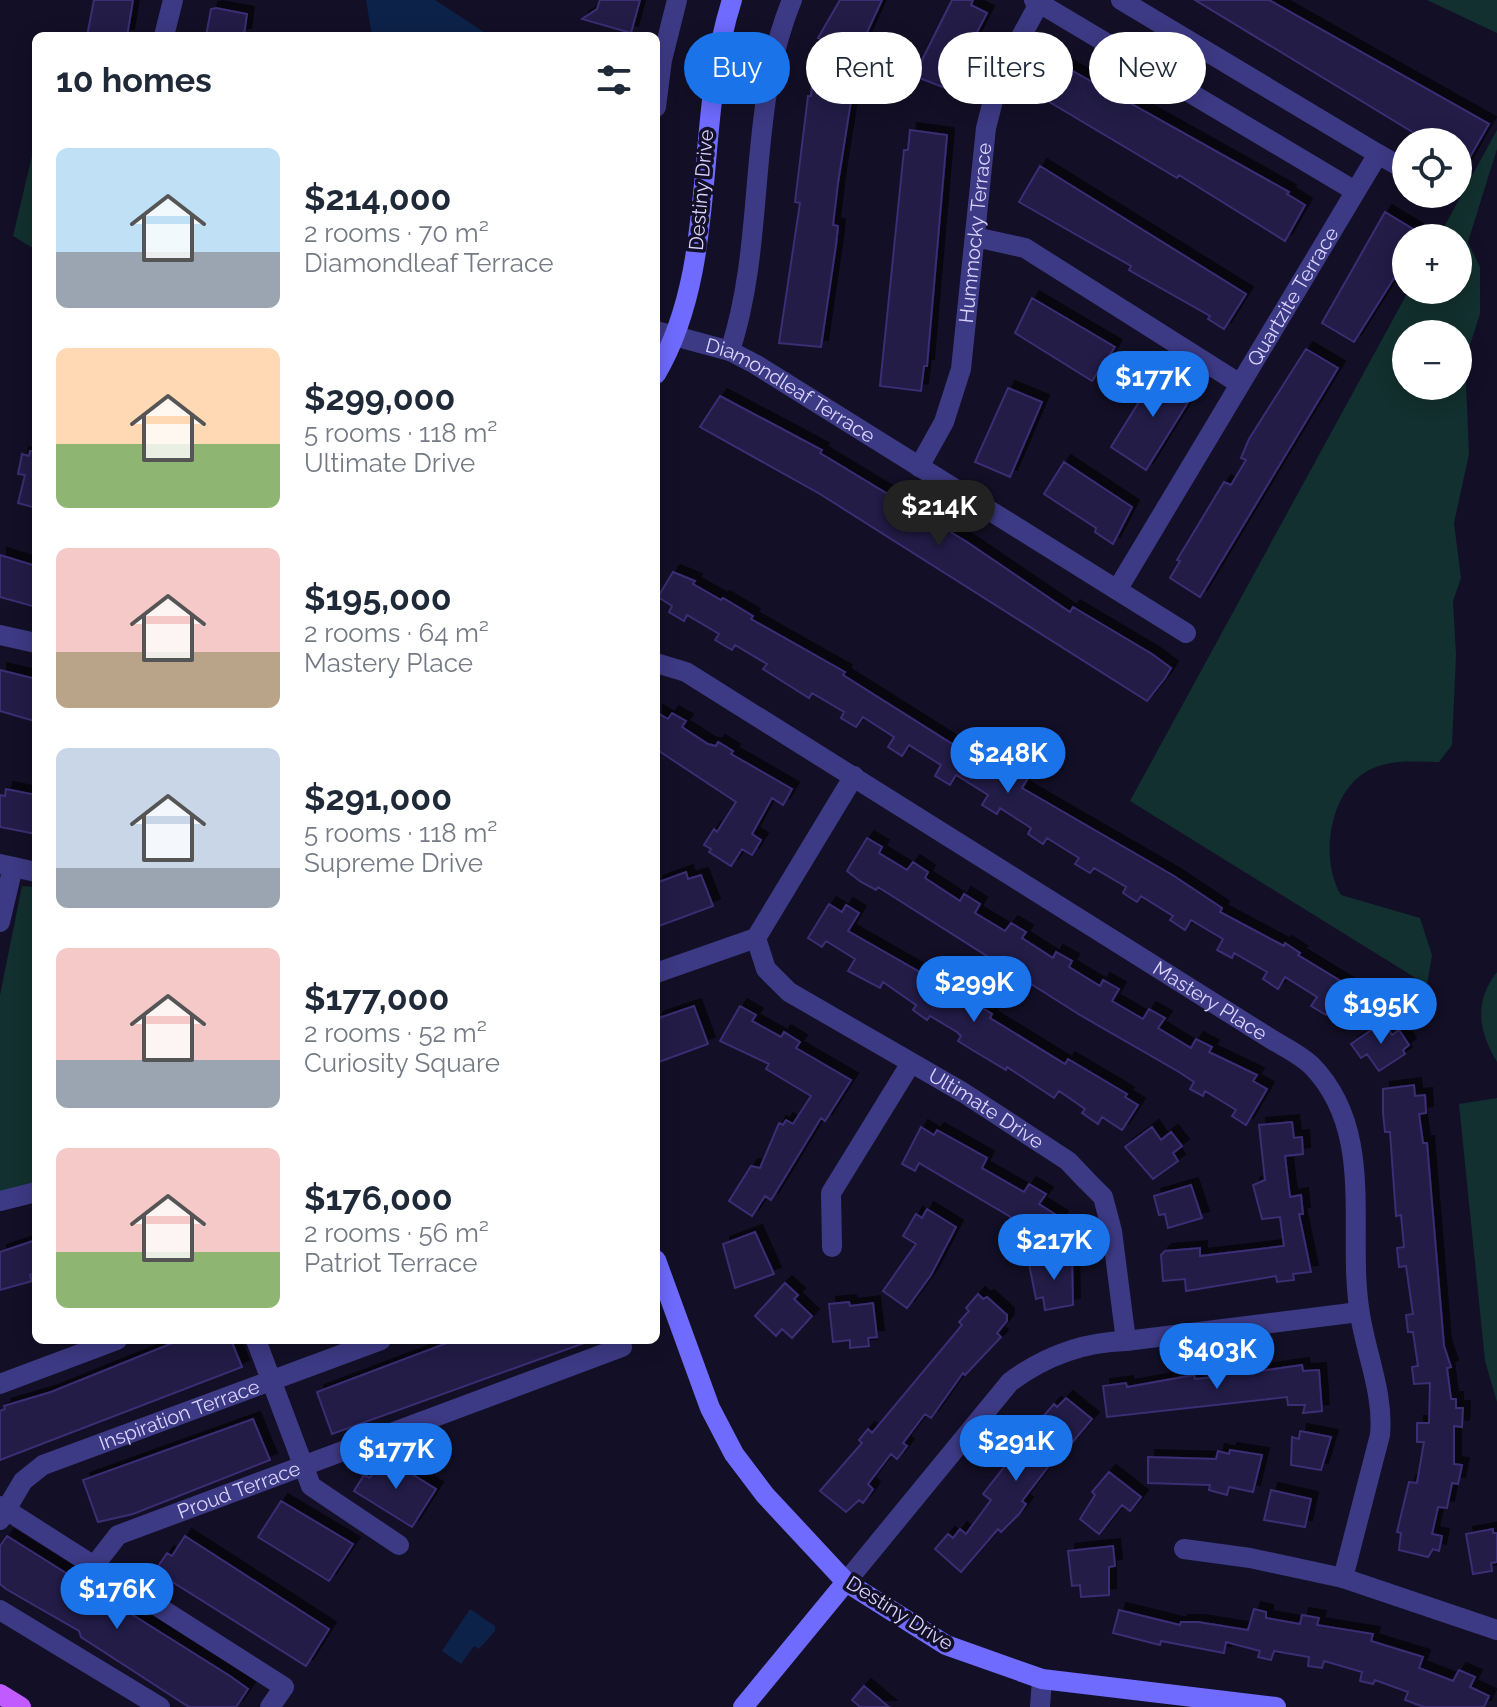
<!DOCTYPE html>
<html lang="en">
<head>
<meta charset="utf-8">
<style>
	:root { --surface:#fff; --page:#f6f6f7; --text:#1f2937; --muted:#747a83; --accent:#1a73e8 }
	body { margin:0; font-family:Raleway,sans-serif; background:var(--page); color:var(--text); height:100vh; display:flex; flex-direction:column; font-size:30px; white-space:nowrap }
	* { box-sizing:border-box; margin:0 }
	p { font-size:26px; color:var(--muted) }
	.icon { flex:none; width:44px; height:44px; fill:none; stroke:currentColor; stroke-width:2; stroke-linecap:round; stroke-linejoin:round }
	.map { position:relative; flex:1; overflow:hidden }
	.drawer { position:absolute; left:32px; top:32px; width:628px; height:1312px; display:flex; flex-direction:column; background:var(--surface); border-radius:12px; box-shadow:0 4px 20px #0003 }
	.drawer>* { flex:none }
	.top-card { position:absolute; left:684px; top:32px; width:692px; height:72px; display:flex; gap:16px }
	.buttons { position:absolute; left:1392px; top:128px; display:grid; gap:16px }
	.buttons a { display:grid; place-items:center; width:80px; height:80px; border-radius:50%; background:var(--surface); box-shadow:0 4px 20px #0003; font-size:40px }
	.price { position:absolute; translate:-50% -68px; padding:0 18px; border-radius:28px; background:var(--accent); color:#fff; font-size:26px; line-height:52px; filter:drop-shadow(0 2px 4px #0008) }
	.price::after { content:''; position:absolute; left:50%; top:48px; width:24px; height:18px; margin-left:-12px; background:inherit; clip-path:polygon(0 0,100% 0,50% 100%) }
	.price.on { background:#222; color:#fff }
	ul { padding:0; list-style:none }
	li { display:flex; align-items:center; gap:24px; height:200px; padding:0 24px }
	li span { display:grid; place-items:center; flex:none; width:224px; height:160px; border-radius:12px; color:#555 }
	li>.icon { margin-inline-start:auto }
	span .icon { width:96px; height:96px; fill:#fffc; stroke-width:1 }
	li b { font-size:34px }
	h2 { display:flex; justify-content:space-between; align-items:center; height:96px; padding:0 24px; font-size:34px }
	.chip { padding:0 28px; border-radius:36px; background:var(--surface); box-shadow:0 4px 20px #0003; font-size:28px; line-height:72px }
	.chip.on { background:var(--accent); color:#fff }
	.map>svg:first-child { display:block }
	.green { fill:#12302f; fill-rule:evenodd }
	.water { fill:#0c2248 }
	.building { fill:#241b47; stroke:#3b2d73; stroke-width:2; filter:url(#shadow) }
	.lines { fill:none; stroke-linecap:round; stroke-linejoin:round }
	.street { stroke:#3d3a85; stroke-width:20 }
	.secondary { stroke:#6f6bff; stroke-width:20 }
	.primary { stroke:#c25bff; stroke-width:20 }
	.labels { text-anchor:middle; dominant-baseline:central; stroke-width:7; stroke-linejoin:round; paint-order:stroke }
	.street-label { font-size:20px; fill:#d9d4ff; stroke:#130f26 }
</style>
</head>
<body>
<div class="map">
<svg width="1497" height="1707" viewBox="0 0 1497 1707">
	<defs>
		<filter id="shadow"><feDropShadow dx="7" dy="-7" stdDeviation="0" flood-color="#0009"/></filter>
	</defs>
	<rect width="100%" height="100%" fill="#130f26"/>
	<path class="green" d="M 1427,0 L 1497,0 L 1497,33 Z
		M 1497,130 L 1497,149 L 1468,242 L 1480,267 L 1480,314 L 1465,360 L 1469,454 L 1454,523 L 1461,578 L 1453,601 L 1456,655 L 1452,745 L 1439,762 C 1416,762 1392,759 1371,769 C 1329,789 1319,859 1341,895 L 1420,918 L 1432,955 L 1427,985 L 1130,801 L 1409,290 L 1458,290 L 1458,238 L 1438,238 ZM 1458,334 L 1458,386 L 1406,386 L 1406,334 Z
		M 36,139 L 36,250 L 13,236 Z
		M 22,886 L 36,887 L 36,1183 L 0,1192 L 0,995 Z
		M 1497,972 L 1497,1062 C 1478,1031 1474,1001 1497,972 Z
		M 1497,1098 L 1497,1402 L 1485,1361 L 1459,1104 Z"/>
	<path class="water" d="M 366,0 L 435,0 L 490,36 L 372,36 Z
		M 470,1609 L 495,1626 L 495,1631 L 479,1649 L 474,1646 L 461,1664 L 442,1651 Z"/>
	<path class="building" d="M 94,0 L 133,0 L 127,36 L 87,36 Z
		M 600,0 L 640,0 L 631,33 L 582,19 L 597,9 Z
		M 840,0 L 882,0 L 858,52 L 818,38 Z
		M 952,0 L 973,0 L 971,5 L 987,13 L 948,89 L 914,76 Z
		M 1195,0 L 1269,0 L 1489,124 L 1458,178 L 1458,142 L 1429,142 Z
		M 216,8 L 247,14 L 244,35 L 206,36 L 211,9 Z
		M 1046,56 L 1289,192 L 1287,194 L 1305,205 L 1285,241 L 1179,175 L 1177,178 L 1046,100 L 1044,103 L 1025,91 Z
		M 813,74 L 854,82 L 838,183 L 833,225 L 838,226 L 836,245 L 821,347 L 779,343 L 800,203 L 795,202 L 808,96 L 811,96 Z
		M 910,130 L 947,135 L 927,366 L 924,366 L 921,391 L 880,386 L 904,150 L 908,150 Z
		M 1040,166 L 1246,294 L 1224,329 L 1208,319 L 1210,316 L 1129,270 L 1131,266 L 1019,202 Z
		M 1385,212 L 1428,238 L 1406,238 L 1406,259 L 1354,342 L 1322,323 Z
		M 1032,298 L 1115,347 L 1092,381 L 1015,333 Z
		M 1306,349 L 1338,368 L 1200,597 L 1170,578 L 1180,561 L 1177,560 L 1224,482 L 1231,485 L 1246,460 L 1241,458 L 1249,439 Z
		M 1160,368 L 1195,391 L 1146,470 L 1111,447 Z
		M 1008,388 L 1042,402 L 1010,477 L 975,462 Z
		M 720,396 L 822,450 L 820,453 L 967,542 L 1070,612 L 1073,607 L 1152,654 L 1171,668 L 1165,678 L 1147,701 L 820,494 L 700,427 Z
		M 30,451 L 36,452 L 36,508 L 18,503 L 25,475 L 18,474 L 22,454 L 29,456 Z
		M 1064,462 L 1132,507 L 1113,544 L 1095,532 L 1096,528 L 1044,494 Z
		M 0,555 L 36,566 L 36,607 L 0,597 Z
		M 673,572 L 695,581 L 693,584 L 721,600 L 723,598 L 753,616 L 751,619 L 845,672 L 843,675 L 1011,781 L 1028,756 L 1038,762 L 1022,788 L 1174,876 L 1222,908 L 1220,912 L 1284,946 L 1285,943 L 1300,953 L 1298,955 L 1367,997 L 1352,1020 L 1331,1008 L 1326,1015 L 1311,1006 L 1317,997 L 1285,977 L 1278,989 L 1263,979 L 1267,972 L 1234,953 L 1232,958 L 1217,950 L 1223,939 L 1191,920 L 1185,930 L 1170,920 L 1173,916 L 1141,896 L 1137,902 L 1123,893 L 1126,887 L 1094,868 L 1090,873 L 1075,864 L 1079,858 L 1047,838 L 1043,844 L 1028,834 L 1031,828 L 1000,808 L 997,814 L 982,805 L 988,795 L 956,775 L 950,785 L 935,776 L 941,765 L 909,745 L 902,756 L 888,747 L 894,737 L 863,717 L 856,727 L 841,718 L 844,712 L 812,693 L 809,698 L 763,669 L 767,664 L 735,645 L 732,650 L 715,640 L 719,634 L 687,615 L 684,621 L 669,612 L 672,606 L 658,597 Z
		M 0,670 L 36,679 L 34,721 L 0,711 Z
		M 656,712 L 668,719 L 672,713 L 686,721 L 682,727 L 708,744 L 716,746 L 718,742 L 733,751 L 731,754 L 792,789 L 783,805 L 772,798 L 752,834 L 761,840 L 752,855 L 742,849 L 731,866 L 709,852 L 711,849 L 704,845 L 714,829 L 717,832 L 736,802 L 656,749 Z
		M 6,789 L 36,795 L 36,834 L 0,827 L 0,795 L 5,796 Z
		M 867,838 L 882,847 L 879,853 L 907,870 L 913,862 L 928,872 L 925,878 L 960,901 L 964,894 L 980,904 L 975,913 L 1005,931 L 1011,923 L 1026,932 L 1022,938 L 1053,958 L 1056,952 L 1072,961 L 1069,967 L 1100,986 L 1103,980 L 1119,989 L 1112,1001 L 1143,1019 L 1149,1009 L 1165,1018 L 1158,1028 L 1191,1048 L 1196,1039 L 1212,1047 L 1209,1052 L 1257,1075 L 1253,1081 L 1267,1089 L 1246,1125 L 1232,1116 L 1236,1110 L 1205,1091 L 1203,1096 L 1190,1089 L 1194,1082 L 1179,1072 L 1080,1015 L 878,887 L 876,890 L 861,882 L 847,871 Z
		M 686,872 L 688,879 L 701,875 L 713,906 L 656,927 L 656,883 Z
		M 829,904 L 842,912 L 846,905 L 859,913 L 848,931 L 918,971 L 963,1002 L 965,998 L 992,1014 L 990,1018 L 1065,1064 L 1068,1059 L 1127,1094 L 1125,1097 L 1138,1105 L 1122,1130 L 1102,1117 L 1098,1124 L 1082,1113 L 1085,1109 L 1059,1091 L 1054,1098 L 1007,1067 L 1006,1070 L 974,1051 L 958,1041 L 961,1036 L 957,1032 L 930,1016 L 927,1020 L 913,1010 L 916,1005 L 883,982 L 880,988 L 848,971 L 855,959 L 826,941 L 822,947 L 808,938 Z
		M 694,1006 L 708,1044 L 656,1063 L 656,1019 Z
		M 740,1006 L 756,1015 L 752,1021 L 781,1037 L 784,1032 L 800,1042 L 796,1048 L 851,1080 L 825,1121 L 821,1118 L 771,1200 L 765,1196 L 752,1216 L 729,1201 L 751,1166 L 760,1168 L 779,1123 L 783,1125 L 786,1120 L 793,1124 L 811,1096 L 766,1069 L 769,1064 L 720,1041 Z
		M 1383,1022 L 1392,1035 L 1399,1030 L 1409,1045 L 1403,1050 L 1405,1054 L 1379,1071 L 1367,1054 L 1361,1058 L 1351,1044 Z
		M 1414,1085 L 1415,1096 L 1425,1095 L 1426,1113 L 1419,1114 L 1423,1143 L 1427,1143 L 1444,1346 L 1451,1367 L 1447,1368 L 1451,1399 L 1456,1399 L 1456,1408 L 1463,1408 L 1462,1427 L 1454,1426 L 1454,1464 L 1462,1465 L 1458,1484 L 1452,1483 L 1447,1508 L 1438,1507 L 1432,1534 L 1442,1536 L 1439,1551 L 1433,1549 L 1428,1557 L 1399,1550 L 1401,1533 L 1397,1532 L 1409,1482 L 1417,1483 L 1424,1442 L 1417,1442 L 1417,1423 L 1429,1423 L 1430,1383 L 1414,1384 L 1412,1367 L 1418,1366 L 1413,1332 L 1408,1332 L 1406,1315 L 1413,1314 L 1406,1266 L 1399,1267 L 1397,1248 L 1404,1247 L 1401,1215 L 1396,1216 L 1390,1132 L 1385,1132 L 1383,1113 L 1383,1089 Z
		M 1292,1122 L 1294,1138 L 1302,1137 L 1303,1154 L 1285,1156 L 1290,1197 L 1301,1195 L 1303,1214 L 1299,1214 L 1311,1272 L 1293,1274 L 1294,1280 L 1277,1282 L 1276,1276 L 1186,1291 L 1185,1279 L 1163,1281 L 1161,1255 L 1165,1251 L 1200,1248 L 1200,1256 L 1284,1246 L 1280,1217 L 1262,1219 L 1253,1185 L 1265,1180 L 1259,1125 Z
		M 921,1127 L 934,1135 L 937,1130 L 987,1158 L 982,1168 L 1024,1192 L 1029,1184 L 1046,1194 L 1039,1204 L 1061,1218 L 1041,1249 L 1018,1234 L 1022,1228 L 1009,1216 L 919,1163 L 915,1171 L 902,1164 Z
		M 1152,1127 L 1161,1140 L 1171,1132 L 1182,1146 L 1173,1153 L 1178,1161 L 1153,1179 L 1125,1147 Z
		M 1191,1185 L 1202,1218 L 1168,1228 L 1165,1214 L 1159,1215 L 1154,1196 Z
		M 927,1209 L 956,1227 L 931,1275 L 907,1308 L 883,1291 L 916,1244 L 903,1236 L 916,1214 L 922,1218 Z
		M 755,1232 L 774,1274 L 735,1288 L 723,1244 Z
		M 36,1240 L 36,1273 L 30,1275 L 32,1281 L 0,1290 L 0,1252 Z
		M 1072,1256 L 1073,1305 L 1045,1310 L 1043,1297 L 1036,1299 L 1029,1264 Z
		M 785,1283 L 798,1295 L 794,1299 L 812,1316 L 792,1338 L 782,1329 L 776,1336 L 755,1316 Z
		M 978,1294 L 983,1299 L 987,1297 L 1007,1315 L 1007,1321 L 997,1333 L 1001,1337 L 965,1375 L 963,1373 L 931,1418 L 925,1414 L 903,1443 L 907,1446 L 897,1459 L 891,1454 L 868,1484 L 873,1489 L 863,1503 L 859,1500 L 846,1512 L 820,1491 L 862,1443 L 859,1440 L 868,1429 L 872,1433 L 962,1325 L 959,1322 L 969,1311 L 966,1308 Z
		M 849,1302 L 850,1306 L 873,1303 L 877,1337 L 868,1338 L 869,1346 L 850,1348 L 850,1340 L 833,1342 L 829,1304 Z
		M 180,1340 L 231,1340 L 242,1367 L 0,1460 L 0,1411 L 5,1409 L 4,1406 L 51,1392 Z
		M 455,1340 L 587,1342 L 332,1434 L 317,1392 Z
		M 1302,1365 L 1303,1371 L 1319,1370 L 1322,1411 L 1303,1413 L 1305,1405 L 1288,1405 L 1287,1397 L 1107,1417 L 1103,1386 L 1126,1383 L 1127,1387 L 1194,1375 L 1195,1379 L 1224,1376 L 1223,1371 L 1252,1368 L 1253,1372 Z
		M 1066,1398 L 1092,1419 L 1071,1444 L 1068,1441 L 1022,1501 L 1026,1504 L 1019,1514 L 1001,1532 L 998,1529 L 961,1572 L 935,1549 L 948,1534 L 953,1538 L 960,1529 L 966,1534 L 991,1500 L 983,1494 L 1019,1448 L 1023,1452 L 1044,1425 L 1039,1421 L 1054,1404 L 1057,1407 Z
		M 253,1419 L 270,1460 L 133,1514 L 98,1522 L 83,1480 Z
		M 1300,1431 L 1331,1437 L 1321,1470 L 1291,1465 L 1292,1437 L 1299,1439 Z
		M 1230,1450 L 1262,1455 L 1253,1492 L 1229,1487 L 1227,1495 L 1209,1490 L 1210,1485 L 1148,1483 L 1148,1457 L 1216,1459 L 1218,1451 L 1229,1454 Z
		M 383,1456 L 436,1489 L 412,1527 L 354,1491 L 364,1475 L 370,1478 Z
		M 1109,1472 L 1141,1497 L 1130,1511 L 1122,1505 L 1099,1534 L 1080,1519 L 1095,1495 L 1092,1492 Z
		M 1271,1490 L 1311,1499 L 1305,1527 L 1264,1520 Z
		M 281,1501 L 353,1544 L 329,1581 L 258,1537 Z
		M 1493,1529 L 1493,1533 L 1497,1533 L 1497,1562 L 1491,1563 L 1492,1571 L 1473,1574 L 1466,1534 Z
		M 7,1536 L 230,1676 L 248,1689 L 236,1707 L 189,1707 L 81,1637 L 79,1631 L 6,1589 L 0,1584 L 0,1546 Z
		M 185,1536 L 329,1629 L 306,1666 L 155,1571 L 167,1553 L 172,1556 Z
		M 1113,1546 L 1115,1566 L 1109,1567 L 1109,1595 L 1081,1597 L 1080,1585 L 1072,1586 L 1068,1551 Z
		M 1254,1609 L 1266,1612 L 1266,1618 L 1300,1624 L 1302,1615 L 1319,1618 L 1317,1625 L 1373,1634 L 1371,1641 L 1423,1657 L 1419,1668 L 1453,1681 L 1459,1670 L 1475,1677 L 1470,1687 L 1489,1696 L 1484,1707 L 1424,1707 L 1405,1700 L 1408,1692 L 1375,1680 L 1373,1684 L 1360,1681 L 1362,1672 L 1324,1661 L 1322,1668 L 1308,1666 L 1309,1657 L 1274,1651 L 1271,1660 L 1258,1657 L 1260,1651 L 1226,1642 L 1224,1653 L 1161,1641 L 1160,1645 L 1113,1633 L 1119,1610 L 1180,1625 L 1181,1622 L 1198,1622 L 1248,1630 Z
		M 864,1686 L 889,1707 L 860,1707 L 852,1700 Z"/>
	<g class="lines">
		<g class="street">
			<path d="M 1034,0 L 1355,191"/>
			<path d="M 1121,0 L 1378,154"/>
			<path d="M 164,36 L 173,0"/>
			<path d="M 656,107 L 662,60 L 677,0"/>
			<path d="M 975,237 L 1025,248 L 1240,384"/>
			<path id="s1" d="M 656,331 L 730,351 L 755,364 L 1186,633"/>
			<path d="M 730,351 C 767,238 746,111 792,0"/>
			<path id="s2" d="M 919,467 L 944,422 L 961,369 L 986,128 L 999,77 L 1041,0"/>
			<path id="s3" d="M 1117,590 L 1378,154 L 1406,170"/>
			<path d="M 0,635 L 36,643"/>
			<path id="s4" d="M 656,663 L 686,672 L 1271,1039 C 1284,1047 1301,1055 1312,1066 C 1377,1133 1346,1232 1360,1314 C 1366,1354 1384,1394 1380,1435 L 1343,1578"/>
			<path d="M 0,864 L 36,872"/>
			<path d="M 0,922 L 13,867"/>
			<path id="s5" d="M 756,938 L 766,969 L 789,992 L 964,1093 L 1068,1161 L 1087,1181 L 1103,1197 L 1112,1231 L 1126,1341"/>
			<path d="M 656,973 L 756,938 L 854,776"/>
			<path d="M 0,1201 L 36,1192"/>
			<path d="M 832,1247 L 831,1193 L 911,1063"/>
			<path d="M 256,1340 L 311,1486 L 399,1545"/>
			<path d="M 0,1384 L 117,1340"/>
			<path d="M 0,1506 L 284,1687 L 270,1707"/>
			<path id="s6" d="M 0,1520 L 23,1481 L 43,1465 L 381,1340"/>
			<path d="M 1184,1549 L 1250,1558 L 1343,1578 L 1497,1630"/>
			<path id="s7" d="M 94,1566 L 118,1535 L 622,1347"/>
			<path d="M 846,1582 L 1010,1382 C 1045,1356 1084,1342 1126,1341 L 1359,1312"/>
			<path d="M 0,1610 L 160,1707"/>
			<path d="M 1040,1707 L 1042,1679"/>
		</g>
		<path class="secondary" d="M 656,374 C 720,265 693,121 732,0
			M 656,1260 L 710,1408 L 734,1454 L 765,1495 L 846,1582 L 946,1645 L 1042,1679 L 1276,1707
			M 743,1707 L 846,1582"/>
		<path class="primary" d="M 0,1694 L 21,1707"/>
	</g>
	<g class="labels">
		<g class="street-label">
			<text transform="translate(701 190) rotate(-85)">Destiny Drive</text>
			<text stroke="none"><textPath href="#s2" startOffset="244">Hummocky Terrace</textPath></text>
			<text stroke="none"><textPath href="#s3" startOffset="342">Quartzite Terrace</textPath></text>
			<text stroke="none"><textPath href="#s1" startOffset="148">Diamondleaf Terrace</textPath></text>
			<text stroke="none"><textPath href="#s4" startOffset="650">Mastery Place</textPath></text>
			<text stroke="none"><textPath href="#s5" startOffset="294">Ultimate Drive</textPath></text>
			<text stroke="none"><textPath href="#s6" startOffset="216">Inspiration Terrace</textPath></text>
			<text stroke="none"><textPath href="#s7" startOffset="168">Proud Terrace</textPath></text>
			<text transform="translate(900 1613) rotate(32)">Destiny Drive</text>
		</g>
	</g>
</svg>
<div class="buttons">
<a><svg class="icon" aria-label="locate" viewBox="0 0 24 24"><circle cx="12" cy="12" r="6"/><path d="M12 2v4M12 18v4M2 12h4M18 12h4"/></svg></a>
<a>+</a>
<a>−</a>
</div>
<b class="price" style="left:1153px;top:419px">$177K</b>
<b class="price on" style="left:939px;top:548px">$214K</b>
<b class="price" style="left:1008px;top:795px">$248K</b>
<b class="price" style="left:974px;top:1024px">$299K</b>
<b class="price" style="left:1381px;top:1046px">$195K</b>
<b class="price" style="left:1054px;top:1282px">$217K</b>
<b class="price" style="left:1217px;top:1391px">$403K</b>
<b class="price" style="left:1016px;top:1483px">$291K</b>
<b class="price" style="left:396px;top:1491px">$177K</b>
<b class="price" style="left:117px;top:1631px">$176K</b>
<div class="top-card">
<a class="chip on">Buy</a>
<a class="chip">Rent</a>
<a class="chip">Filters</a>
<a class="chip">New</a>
</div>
<section class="drawer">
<h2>10 homes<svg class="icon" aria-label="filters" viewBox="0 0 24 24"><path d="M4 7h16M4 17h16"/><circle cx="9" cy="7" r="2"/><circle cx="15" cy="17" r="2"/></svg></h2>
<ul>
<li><span style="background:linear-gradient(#bfe0f5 65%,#9aa5b1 0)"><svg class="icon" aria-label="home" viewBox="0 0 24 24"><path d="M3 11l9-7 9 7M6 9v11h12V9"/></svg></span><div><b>$214,000</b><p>2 rooms · 70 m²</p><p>Diamondleaf Terrace</p></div></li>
<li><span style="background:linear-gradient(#ffd9b3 60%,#8fb573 0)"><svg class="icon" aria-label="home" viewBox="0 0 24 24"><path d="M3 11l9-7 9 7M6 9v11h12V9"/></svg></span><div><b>$299,000</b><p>5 rooms · 118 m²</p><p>Ultimate Drive</p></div></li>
<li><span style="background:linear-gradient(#f6c9c9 65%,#b9a48a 0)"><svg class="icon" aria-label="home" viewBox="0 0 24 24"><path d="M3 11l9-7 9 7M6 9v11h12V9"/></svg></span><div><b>$195,000</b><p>2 rooms · 64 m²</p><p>Mastery Place</p></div></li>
<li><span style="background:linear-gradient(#c9d6e8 75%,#9aa5b1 0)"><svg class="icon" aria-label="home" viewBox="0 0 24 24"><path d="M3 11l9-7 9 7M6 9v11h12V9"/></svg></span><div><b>$291,000</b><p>5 rooms · 118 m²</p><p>Supreme Drive</p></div></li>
<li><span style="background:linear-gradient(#f6c9c9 70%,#9aa5b1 0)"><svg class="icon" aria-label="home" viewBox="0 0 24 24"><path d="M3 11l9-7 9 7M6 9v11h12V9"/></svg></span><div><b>$177,000</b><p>2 rooms · 52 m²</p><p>Curiosity Square</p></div></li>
<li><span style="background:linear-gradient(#f6c9c9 65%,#8fb573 0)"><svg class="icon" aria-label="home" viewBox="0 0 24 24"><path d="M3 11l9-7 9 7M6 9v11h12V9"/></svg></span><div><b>$176,000</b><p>2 rooms · 56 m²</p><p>Patriot Terrace</p></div></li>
</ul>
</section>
</div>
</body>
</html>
